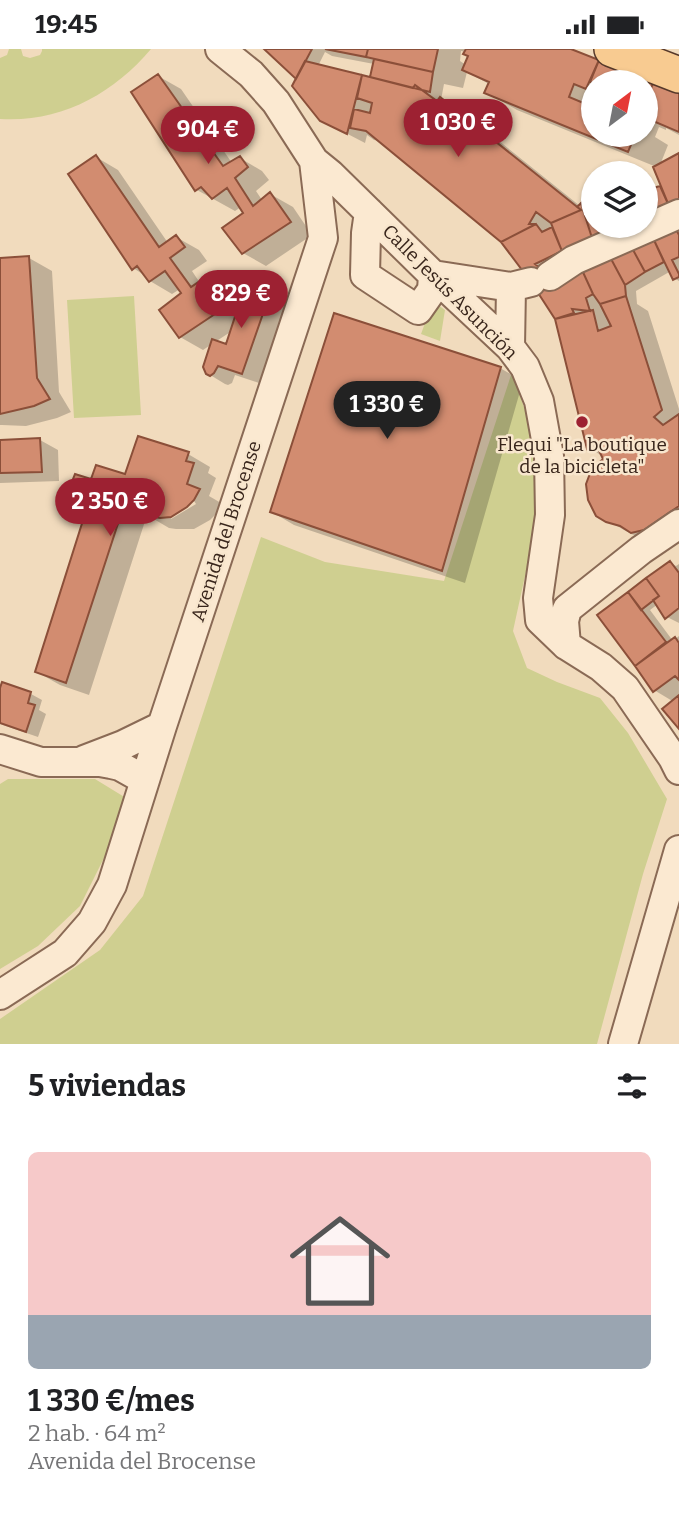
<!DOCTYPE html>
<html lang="es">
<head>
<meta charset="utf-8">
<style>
	:root { --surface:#fff; --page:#f6f6f6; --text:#202124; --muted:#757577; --line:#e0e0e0; --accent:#9d2132 }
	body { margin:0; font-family:Bitter,serif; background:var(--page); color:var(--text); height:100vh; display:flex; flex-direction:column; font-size:26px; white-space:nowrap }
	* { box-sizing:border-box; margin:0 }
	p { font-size:23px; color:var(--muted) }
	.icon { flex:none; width:38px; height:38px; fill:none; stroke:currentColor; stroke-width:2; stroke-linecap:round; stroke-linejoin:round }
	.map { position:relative; height:995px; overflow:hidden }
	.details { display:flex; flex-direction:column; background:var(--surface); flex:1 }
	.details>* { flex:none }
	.needle { width:46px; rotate:32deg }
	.tools { position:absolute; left:581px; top:21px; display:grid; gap:14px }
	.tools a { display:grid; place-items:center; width:77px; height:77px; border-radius:50%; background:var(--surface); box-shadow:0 2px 5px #0004; font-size:35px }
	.price { position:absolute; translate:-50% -60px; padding:0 16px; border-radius:24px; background:var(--accent); color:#fff; font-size:23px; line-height:46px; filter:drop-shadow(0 2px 4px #0008) }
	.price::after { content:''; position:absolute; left:50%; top:42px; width:21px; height:16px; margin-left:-10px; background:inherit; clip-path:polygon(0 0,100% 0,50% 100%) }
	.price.current { background:#222; color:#fff }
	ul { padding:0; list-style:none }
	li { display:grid; align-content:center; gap:14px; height:371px; padding:0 28px }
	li+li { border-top:2px solid var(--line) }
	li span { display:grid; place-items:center; height:217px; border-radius:10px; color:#555 }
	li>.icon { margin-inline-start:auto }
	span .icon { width:126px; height:126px; fill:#fffc; stroke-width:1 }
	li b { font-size:30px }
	h2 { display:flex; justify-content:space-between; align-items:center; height:84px; padding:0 28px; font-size:30px }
	.status { display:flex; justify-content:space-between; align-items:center; height:49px; padding:0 35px; background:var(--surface); direction:ltr }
	.status svg { height:19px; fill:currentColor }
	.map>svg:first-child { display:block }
	.green { fill:#cfcf90 }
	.shadow { fill:#0003; fill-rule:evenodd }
	.building { fill:#d28c70; stroke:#8b4f39; stroke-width:2 }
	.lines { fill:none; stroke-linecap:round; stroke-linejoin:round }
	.minor-casing { stroke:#8a6a55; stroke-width:32 }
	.major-casing { stroke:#57392a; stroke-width:38 }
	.minor { stroke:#fbe9d1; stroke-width:28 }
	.major { stroke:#f8cb91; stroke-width:35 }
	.poi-dot { fill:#9d2132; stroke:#f8e6cd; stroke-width:2.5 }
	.labels { text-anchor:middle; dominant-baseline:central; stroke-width:5; stroke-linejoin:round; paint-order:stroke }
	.street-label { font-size:19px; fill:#38251b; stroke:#f8e6cd }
	.poi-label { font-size:19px; fill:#38251b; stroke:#f8e6cd }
</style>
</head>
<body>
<div class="status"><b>19:45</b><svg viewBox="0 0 49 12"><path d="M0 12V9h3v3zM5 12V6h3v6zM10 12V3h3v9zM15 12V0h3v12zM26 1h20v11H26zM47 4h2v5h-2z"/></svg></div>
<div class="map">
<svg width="679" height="995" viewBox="0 0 679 995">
	<rect width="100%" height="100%" fill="#f1dbbd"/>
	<path class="green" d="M 9,0 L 21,0 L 23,7 L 30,9 L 40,6 L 42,2 L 42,0 L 151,0 C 113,45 60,74 0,70 L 0,9 L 7,6 Z
		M 134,247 L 141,366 L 74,369 L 67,251 Z
		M 438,256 L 445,261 L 440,292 L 421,285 L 431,258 Z
		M 512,323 L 535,391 L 535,481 L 513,582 L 527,619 L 557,633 L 600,649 L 628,684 L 667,750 L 643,825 L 597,995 L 0,995 L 0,970 L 100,901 L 143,847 L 261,488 L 325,513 L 444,532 Z
		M 8,730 L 95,730 L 126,749 L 110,797 L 80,857 L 38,897 L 0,920 L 0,735 Z"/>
	<path class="shadow" d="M 267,0 L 568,0 L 679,46 L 679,86 L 666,79 L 666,81 L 659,78 L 655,88 L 668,96 L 660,116 L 679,106 L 679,161 L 654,191 L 679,181 L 679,232 L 674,229 L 671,222 L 636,242 L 637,255 L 648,262 L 679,360 L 679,485 L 640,488 L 631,485 L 598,466 L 606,411 L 604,408 L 589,399 L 556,269 L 502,192 L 381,92 L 374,91 L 367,86 L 365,94 L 340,81 L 298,30 ZM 461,2 L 466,3 L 470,7 L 466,16 L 460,12 ZM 325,3 L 332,7 L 374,15 L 372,27 L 378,32 L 318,17 ZM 467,23 L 489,35 L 486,43 L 517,61 L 654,117 L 665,141 L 659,138 L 653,140 L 650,132 L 646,130 L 646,177 L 593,177 L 593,149 L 580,157 L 463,63 L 441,51 L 444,35 L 463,39 ZM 593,33 L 646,33 L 646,86 L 593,86 Z
		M 158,27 L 181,40 L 232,114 L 240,109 L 262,122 L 269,131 L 256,142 L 262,151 L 270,145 L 293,158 L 312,186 L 266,217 L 243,204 L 246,164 L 241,158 L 235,162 L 197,141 Z
		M 96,108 L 118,121 L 168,194 L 176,188 L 199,201 L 207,212 L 192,222 L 200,234 L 210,227 L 232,240 L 241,253 L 272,237 L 289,247 L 285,260 L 291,264 L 283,267 L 259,334 L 235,326 L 232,334 L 228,336 L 225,335 L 207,324 L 212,295 L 203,301 L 180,288 L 184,244 L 180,240 L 172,245 L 150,232 L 146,227 L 133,219 ZM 232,282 L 227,297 L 215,293 Z
		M 29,209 L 52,222 L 59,343 L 71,363 L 57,369 L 26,377 L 2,376 L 0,376 L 0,211 Z
		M 500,319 L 523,332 L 465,534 L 294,476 L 272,463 Z
		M 40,391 L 58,401 L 59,432 L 0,434 L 0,392 Z
		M 188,405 L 210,418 L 208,424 L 216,429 L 209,447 L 221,454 L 217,464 L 210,471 L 194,480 L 176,480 L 169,479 L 147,466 L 89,646 L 60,636 L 37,623 L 92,449 L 73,438 L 92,433 L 126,428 ZM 146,450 L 151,452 L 146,468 L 142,465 ZM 194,452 L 196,455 L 171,470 L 171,466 Z
		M 670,514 L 676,517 L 679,515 L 679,574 L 667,568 L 658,555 L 650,561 L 673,592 L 679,587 L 679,678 L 674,653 L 654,641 L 599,566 Z
		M 3,635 L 31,645 L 42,651 L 39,661 L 46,665 L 38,688 L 0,675 L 0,644 Z"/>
	<path class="building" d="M 264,0 L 312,0 L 296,30 Z
		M 325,0 L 368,0 L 366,8 Z
		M 368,0 L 438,0 L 433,23 L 366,8 Z
		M 466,0 L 571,0 L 599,11 L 586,40 L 574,35 L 569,48 L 593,58 L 593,86 L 635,86 L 628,103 L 484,44 L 489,33 L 462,21 L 468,7 L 463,5 Z
		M 374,10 L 433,23 L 430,43 L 370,28 Z
		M 599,11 L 653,34 L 646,53 L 646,33 L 590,33 Z
		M 305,12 L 362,26 L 347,85 L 320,72 L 292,37 Z
		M 158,25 L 223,117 L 240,107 L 248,118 L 235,129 L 253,157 L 270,143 L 291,173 L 242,205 L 222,179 L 243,164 L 227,139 L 212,150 L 201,138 L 195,142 L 131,43 Z
		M 362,26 L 413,39 L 415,36 L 437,52 L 440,48 L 581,161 L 551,174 L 536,163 L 529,175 L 536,175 L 501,193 L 366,82 L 350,79 L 354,60 L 370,64 L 372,54 L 357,49 Z
		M 653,34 L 679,44 L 679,83 L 646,69 L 646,53 Z
		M 679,104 L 679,153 L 669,157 L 653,118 Z
		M 96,106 L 159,198 L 176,186 L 185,198 L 170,209 L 191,238 L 210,225 L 230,255 L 179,289 L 159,261 L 181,244 L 165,222 L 149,233 L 137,217 L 132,221 L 68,125 Z
		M 660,137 L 669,157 L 648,165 L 646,141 Z
		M 593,147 L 593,177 L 628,177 L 592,189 L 581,154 Z
		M 581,154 L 592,189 L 562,202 L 551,174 L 581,161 L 577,158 Z
		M 536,175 L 542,183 L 552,178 L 562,202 L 535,215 L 550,227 L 582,221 L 593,245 L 586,249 L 590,262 L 572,260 L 574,264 L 555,270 L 531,233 L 501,193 Z
		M 676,180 L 679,186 L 679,208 L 672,211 L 679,225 L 679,228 L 673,231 L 653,189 Z
		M 653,189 L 664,213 L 645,223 L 632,199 Z
		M 632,199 L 645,223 L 625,236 L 610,208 Z
		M 29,207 L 37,329 L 50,350 L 34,357 L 0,365 L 0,209 Z
		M 610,208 L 625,236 L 626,247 L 600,255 L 593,245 L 582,221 Z
		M 248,228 L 273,235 L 267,250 L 275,253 L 272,261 L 265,259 L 242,325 L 218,317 L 214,324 L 210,327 L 206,325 L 203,318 L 212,290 L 226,295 Z
		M 626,247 L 662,361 L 654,368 L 663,376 L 679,365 L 679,457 L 644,481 L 631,484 L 620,477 L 606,473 L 596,467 L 588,451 L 586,435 L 589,427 L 592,420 L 603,410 L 595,393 L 587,400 L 555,270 L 593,261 L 598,282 L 611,277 L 600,255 Z
		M 334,264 L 501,318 L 442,522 L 270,463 Z
		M 138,387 L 189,403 L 186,412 L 194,414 L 187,435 L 200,440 L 194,451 L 187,458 L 171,468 L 160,469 L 145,466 L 150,448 L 124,438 L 119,452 L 125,453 L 66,634 L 35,623 L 91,446 L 70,438 L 75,425 L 91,430 L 96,416 L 125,425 Z
		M 40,389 L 42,423 L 0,424 L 0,391 Z
		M 670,512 L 679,524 L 679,559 L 665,570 L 653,551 L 659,547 L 646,529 Z
		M 646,529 L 659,547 L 641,561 L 628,543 Z
		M 628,543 L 666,593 L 635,617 L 597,566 Z
		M 675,588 L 679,594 L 679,631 L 675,627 L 653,643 L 635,617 Z
		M 2,633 L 31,643 L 28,654 L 35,656 L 26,683 L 0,674 L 0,639 Z
		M 679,646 L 679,680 L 662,660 Z"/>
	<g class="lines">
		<defs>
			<path id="minor" d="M 314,112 L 330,125 L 433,226 L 510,298 L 525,318 L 539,352 L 549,407 L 550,466 L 538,549 L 540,571 L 566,596 L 601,618 L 625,639 L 673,709 L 679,721
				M 369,163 L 366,184 L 365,226 L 418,261 L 432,241 L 433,226
				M 433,226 L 511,238
				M 550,227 L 574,211 L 679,165
				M 510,298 L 511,238 L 531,233
				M 566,596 L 564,572 L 567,560 L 641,501 L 679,475
				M 0,700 L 41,713 L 100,713 L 111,715 L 120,717 L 145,731
				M 84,711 L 123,696 L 162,677
				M 0,946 L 65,904 L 92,873 L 112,836 L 162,677 L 323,189 L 314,112 L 276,53 L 251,25 L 220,0
				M 623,995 L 679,801"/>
			<path id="major" d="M 612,0 L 679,26"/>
		</defs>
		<use href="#minor" class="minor-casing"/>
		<use href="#major" class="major-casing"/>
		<use href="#minor" class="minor"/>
		<use href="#major" class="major"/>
	</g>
	<circle class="poi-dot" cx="582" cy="373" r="7"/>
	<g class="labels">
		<g class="street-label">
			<text transform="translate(450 243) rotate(45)">Calle Jesús Asunción</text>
			<text transform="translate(226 482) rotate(-72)">Avenida del Brocense</text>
		</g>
		<g class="poi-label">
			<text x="582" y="395">Flequi "La boutique<tspan x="582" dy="22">de la bicicleta"</tspan></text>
		</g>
	</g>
</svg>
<div class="tools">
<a><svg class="needle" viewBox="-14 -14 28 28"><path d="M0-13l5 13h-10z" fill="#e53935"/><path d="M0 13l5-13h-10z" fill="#757577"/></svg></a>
<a><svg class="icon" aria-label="layers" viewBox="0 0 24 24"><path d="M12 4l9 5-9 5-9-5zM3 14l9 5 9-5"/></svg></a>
</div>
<b class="price" style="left:458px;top:110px">1 030 €</b>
<b class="price" style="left:208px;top:117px">904 €</b>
<b class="price" style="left:241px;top:281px">829 €</b>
<b class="price current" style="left:387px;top:392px">1 330 €</b>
<b class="price" style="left:110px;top:489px">2 350 €</b>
</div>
<section class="details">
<h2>5 viviendas<svg class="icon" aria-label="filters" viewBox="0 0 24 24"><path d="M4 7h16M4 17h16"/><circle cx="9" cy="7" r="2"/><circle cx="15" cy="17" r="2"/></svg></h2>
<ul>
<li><span style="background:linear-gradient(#f6c9c9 75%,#9aa5b1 0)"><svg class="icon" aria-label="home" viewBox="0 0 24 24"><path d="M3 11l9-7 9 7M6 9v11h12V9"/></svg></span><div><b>1 330 €/mes</b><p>2 hab. · 64 m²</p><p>Avenida del Brocense</p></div></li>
</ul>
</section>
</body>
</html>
